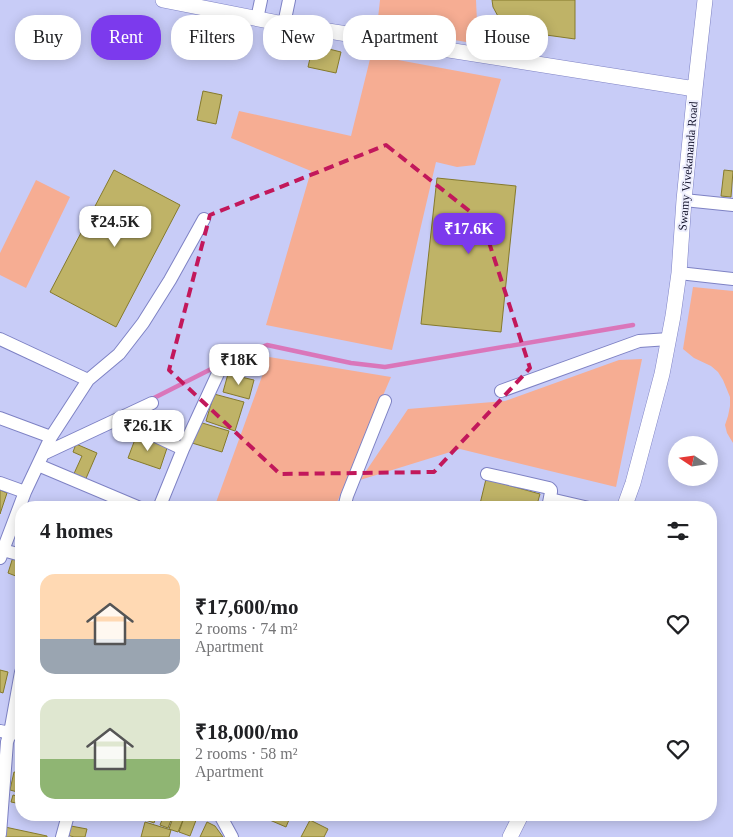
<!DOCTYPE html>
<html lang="en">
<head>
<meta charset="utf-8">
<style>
	:root { --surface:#fff; --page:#f2f2f2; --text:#202124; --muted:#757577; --accent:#7c3aed }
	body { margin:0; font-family:"Times New Roman",serif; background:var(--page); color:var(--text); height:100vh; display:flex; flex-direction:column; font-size:19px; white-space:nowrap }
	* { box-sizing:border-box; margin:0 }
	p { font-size:16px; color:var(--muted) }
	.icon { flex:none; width:28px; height:28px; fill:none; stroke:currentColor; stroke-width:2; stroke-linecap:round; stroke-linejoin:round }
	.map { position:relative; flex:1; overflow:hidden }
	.side { position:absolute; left:15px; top:501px; width:702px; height:320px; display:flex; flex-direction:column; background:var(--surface); border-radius:20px; box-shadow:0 2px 12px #0003 }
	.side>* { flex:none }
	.top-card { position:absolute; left:15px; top:15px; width:704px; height:45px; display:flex; gap:10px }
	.needle { width:32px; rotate:283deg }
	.tools { position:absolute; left:668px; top:436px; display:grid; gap:10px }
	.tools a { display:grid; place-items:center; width:50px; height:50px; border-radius:50%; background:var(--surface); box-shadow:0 2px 12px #0003; font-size:25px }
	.price { position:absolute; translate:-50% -42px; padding:0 11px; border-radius:10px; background:#fff; color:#222; font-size:16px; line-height:32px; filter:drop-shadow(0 1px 2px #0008) }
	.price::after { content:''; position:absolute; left:50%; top:30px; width:15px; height:11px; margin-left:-8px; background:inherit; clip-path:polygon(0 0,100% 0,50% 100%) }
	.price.current { background:var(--accent); color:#fff }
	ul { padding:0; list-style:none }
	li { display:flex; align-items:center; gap:15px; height:125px; padding:0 25px }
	li span { display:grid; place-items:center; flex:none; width:140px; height:100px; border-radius:15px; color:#555 }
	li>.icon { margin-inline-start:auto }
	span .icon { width:60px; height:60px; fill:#fffc; stroke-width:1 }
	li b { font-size:21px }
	h2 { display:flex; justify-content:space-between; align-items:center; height:60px; padding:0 25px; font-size:21px }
	.chip { padding:0 18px; border-radius:20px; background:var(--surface); box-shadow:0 2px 12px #0003; font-size:18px; line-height:45px }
	.chip.current { background:var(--accent); color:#fff }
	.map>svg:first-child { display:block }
	.green { fill:#f6ad93 }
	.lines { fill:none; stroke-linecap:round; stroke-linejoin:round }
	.stream { stroke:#da76ba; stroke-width:4.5 }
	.building { fill:#bfb367; stroke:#857a2c }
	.minor-casing { stroke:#7e82c4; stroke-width:14 }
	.tertiary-casing { stroke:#7e82c4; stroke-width:16 }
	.minor { stroke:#fff; stroke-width:12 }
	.tertiary { stroke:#fff; stroke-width:15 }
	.marked { fill:none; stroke:#c2185b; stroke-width:4; stroke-dasharray:10 6; stroke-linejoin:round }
	.labels { text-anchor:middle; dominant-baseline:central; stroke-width:4; stroke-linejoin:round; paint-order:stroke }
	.street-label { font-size:12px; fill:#11112a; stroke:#eeeffe }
</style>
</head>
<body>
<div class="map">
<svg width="733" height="837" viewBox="0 0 733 837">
	<rect width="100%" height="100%" fill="#c8ccf7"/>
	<path class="green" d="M 380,0 L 476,0 L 478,44 L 377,27 Z
		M 371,55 L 501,79 L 475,165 L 457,167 L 436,162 L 392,350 L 266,325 L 311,171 L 231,138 L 239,111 L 351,136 Z
		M 36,180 L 70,197 L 26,288 L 0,275 L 0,253 Z
		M 693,287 L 733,291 L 733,443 L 727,433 L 725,425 L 728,416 L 730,406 L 730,397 L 723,380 L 718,372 L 711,366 L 694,358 L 683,349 Z
		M 269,357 L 391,377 L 335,507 L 214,508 Z
		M 642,359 L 616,487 L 460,449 L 360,480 L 408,409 L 505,401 L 619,360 Z"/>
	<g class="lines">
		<path class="stream" d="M 150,400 L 227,361 L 267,345 L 351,363 L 385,367 L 633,325"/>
	</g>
	<path class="building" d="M 492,0 L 575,0 L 575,39 L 539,34 L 503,34 L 500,20 L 493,7 Z
		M 313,45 L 341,52 L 336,73 L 308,67 Z
		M 203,91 L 222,95 L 216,124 L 197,120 Z
		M 114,170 L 180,205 L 116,327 L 50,292 Z
		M 724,170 L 733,171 L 731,197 L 721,196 Z
		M 437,178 L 516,186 L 501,332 L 421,324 Z
		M 228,374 L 254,380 L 249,399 L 223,392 Z
		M 214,394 L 244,402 L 235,431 L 206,421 Z
		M 199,422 L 229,431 L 222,452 L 192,443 Z
		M 137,434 L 168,445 L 160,469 L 128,458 Z
		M 76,444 L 97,453 L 84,483 L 72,478 L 82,456 L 73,452 Z
		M 486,479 L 540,494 L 536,508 L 479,508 Z
		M 0,490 L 7,493 L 0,514 Z
		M 13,557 L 21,559 L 21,578 L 8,573 Z
		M 0,670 L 8,672 L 3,693 L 0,692 Z
		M 14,772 L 21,773 L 21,793 L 10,790 Z
		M 13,795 L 21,797 L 21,804 L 11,802 Z
		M 137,815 L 157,815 L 154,823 L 137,817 Z
		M 164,815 L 173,815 L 168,828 L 160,825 Z
		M 174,815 L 185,815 L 178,832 L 169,829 Z
		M 185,815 L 198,815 L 190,836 L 179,832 Z
		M 258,815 L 291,815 L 286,827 Z
		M 310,820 L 328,829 L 324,837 L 301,837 Z
		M 145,822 L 171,830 L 169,837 L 141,837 Z
		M 207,822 L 215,826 L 223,837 L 200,837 Z
		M 71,826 L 87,829 L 85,837 L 74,837 L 67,835 Z
		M 5,827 L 47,836 L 47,837 L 3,837 Z"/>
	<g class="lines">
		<defs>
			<path id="minor" d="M 257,19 L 261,0
				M 284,24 L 289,0
				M 684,200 L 733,205
				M 679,273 L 733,279
				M 0,339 L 88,380
				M 501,391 L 639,341 L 669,339
				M 0,418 L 51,437
				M 126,422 L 183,449
				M 43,454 L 152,403
				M 38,465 L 140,508
				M 487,474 L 549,488 L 551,490 L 551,492 L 548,508
				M 0,483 L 25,492
				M 550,499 L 589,508
				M 159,508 L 183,449 L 220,369
				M 344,508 L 347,496 L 385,401
				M 3,550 L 21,555
				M 0,558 L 25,492 L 51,437 L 88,380 L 119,354 L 143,323 L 170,280 L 204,219
				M 0,731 L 10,733 L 21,672
				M 220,815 L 232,837
				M 0,834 L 7,742 L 10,733 L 21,734
				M 62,837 L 68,815"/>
			<path id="tertiary" d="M 163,0 L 284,24 L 695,89 L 684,200 L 679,273 L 673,316 L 662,374 L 633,483 L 624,508
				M 695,89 L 705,0
				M 510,837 L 521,815"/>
		</defs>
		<use href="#minor" class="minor-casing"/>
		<use href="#tertiary" class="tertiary-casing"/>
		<use href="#minor" class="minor"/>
		<use href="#tertiary" class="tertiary"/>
	</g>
	<path class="marked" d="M 386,145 L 482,221 L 530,368 L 434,472 L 280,474 L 169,370 L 210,215 Z"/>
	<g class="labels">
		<g class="street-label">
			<text transform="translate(688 166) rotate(-85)">Swamy Vivekananda Road</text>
		</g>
	</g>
</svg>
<div class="tools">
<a><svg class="needle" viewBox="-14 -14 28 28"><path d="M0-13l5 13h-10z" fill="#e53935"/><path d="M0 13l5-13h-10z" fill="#757577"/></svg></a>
</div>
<b class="price" style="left:115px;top:248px">₹24.5K</b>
<b class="price current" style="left:469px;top:255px">₹17.6K</b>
<b class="price" style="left:239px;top:386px">₹18K</b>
<b class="price" style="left:148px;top:452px">₹26.1K</b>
<div class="top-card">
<a class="chip">Buy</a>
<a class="chip current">Rent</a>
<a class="chip">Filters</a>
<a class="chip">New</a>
<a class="chip">Apartment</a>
<a class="chip">House</a>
</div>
<section class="side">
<h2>4 homes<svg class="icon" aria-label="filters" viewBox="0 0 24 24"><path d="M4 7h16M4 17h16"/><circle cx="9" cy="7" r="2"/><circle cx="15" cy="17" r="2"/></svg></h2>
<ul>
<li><span style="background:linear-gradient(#ffd9b3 65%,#9aa5b1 0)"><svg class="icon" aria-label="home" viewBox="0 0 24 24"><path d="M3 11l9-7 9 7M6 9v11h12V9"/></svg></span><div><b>₹17,600/mo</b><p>2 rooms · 74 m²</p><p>Apartment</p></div><svg class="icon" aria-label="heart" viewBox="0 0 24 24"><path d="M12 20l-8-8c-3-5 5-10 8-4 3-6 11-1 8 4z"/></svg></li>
<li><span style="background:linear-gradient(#dfe7d0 60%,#8fb573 0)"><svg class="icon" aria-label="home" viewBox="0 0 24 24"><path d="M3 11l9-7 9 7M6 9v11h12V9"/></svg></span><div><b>₹18,000/mo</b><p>2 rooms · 58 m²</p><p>Apartment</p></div><svg class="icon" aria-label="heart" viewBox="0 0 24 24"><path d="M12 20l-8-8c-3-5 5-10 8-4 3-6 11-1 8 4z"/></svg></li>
</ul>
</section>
</div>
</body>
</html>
